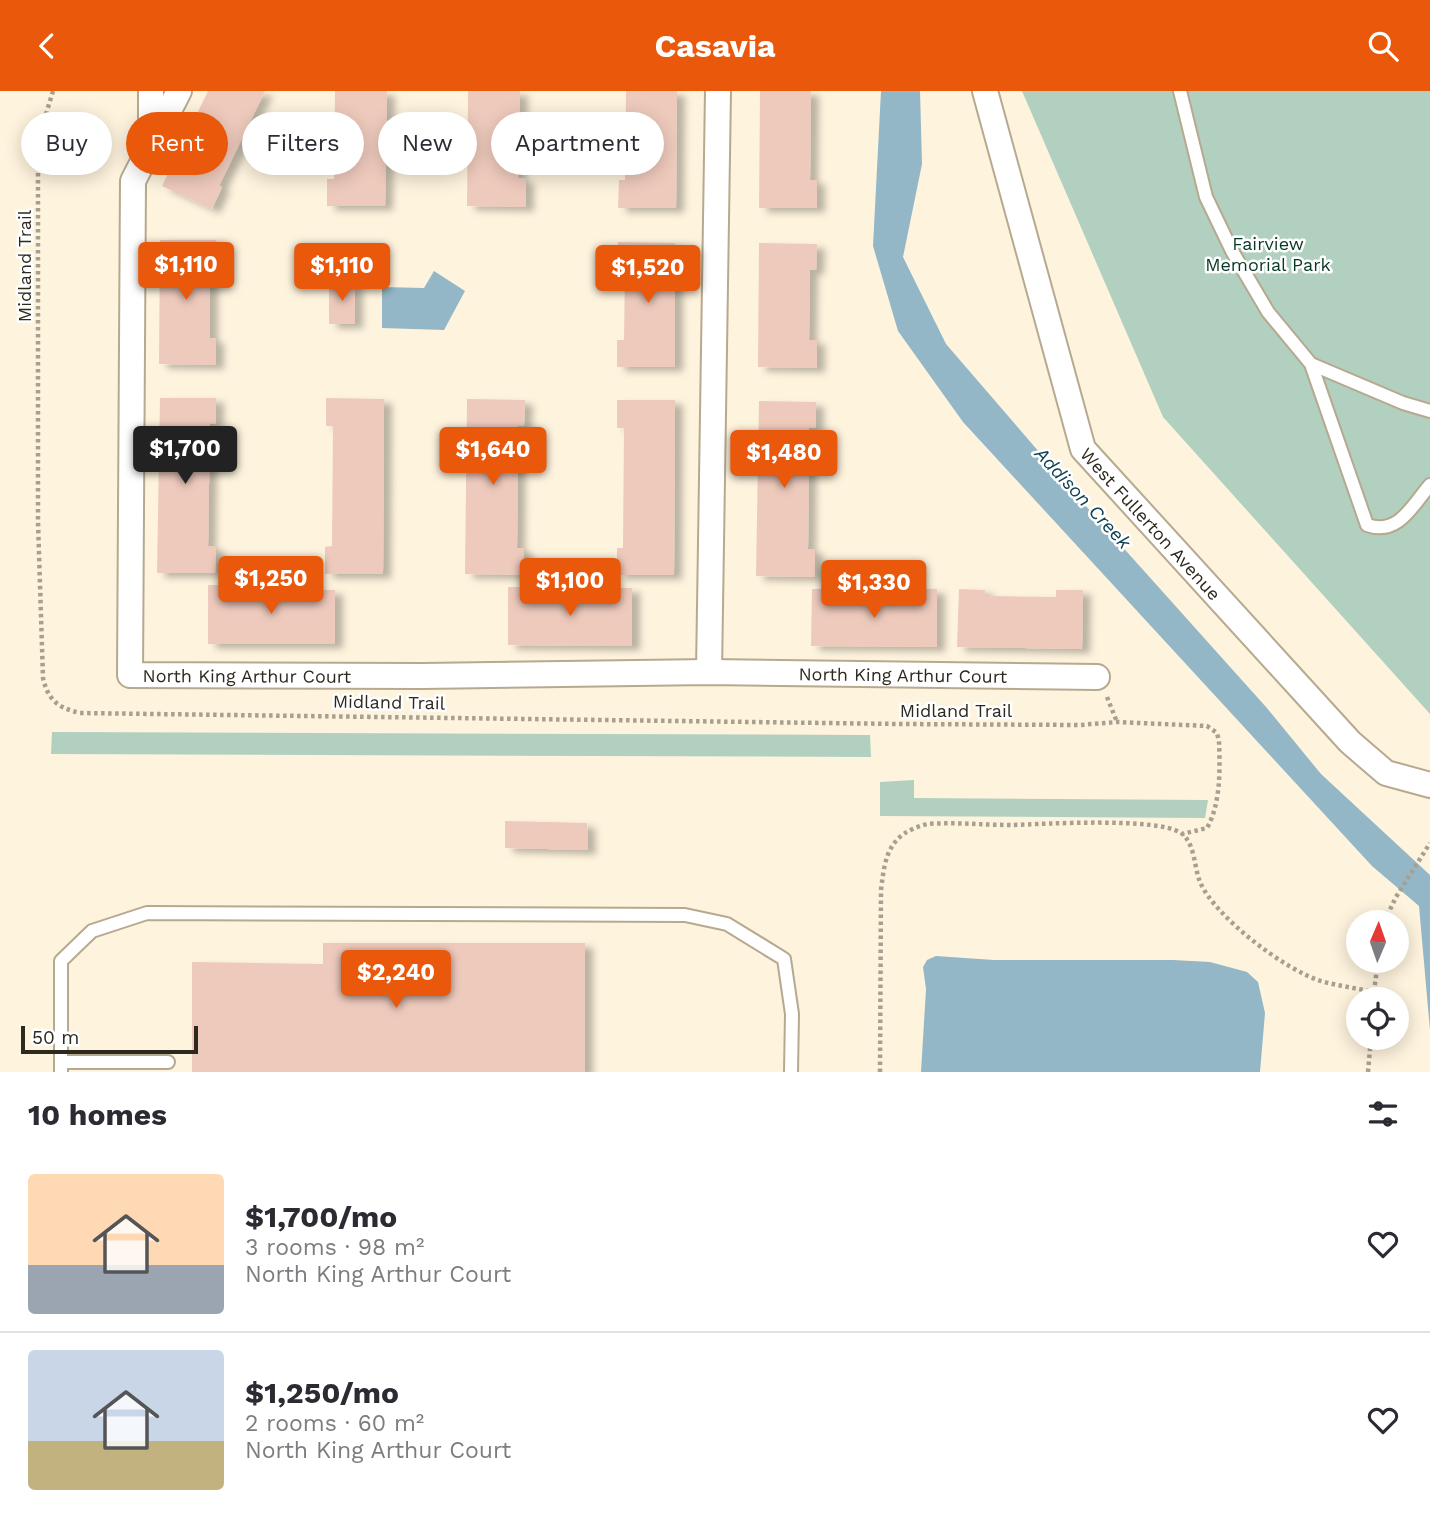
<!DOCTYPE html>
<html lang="en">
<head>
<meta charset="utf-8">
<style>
	:root { --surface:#fff; --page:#f2f2f3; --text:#2b2b33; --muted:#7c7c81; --line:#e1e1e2; --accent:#ea580c }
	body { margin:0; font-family:"Work Sans",sans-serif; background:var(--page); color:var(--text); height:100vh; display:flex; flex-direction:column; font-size:26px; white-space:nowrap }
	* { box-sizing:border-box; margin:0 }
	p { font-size:23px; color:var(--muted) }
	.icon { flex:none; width:38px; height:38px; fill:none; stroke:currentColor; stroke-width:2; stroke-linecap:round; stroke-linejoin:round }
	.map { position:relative; height:981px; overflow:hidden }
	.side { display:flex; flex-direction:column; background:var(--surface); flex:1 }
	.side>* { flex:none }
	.hud { position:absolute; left:21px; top:21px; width:700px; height:63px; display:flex; gap:14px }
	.needle { width:46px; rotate:2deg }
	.tools { position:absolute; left:1346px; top:819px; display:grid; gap:14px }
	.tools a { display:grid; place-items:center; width:63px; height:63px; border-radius:50%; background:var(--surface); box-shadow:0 4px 18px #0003; font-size:35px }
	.scale { position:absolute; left:21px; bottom:18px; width:177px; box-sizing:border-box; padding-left:7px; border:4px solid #2e291f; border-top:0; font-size:19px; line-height:24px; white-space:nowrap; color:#2e291f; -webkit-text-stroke:5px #fff; paint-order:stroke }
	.price { position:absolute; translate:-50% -60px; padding:0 16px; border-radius:7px; background:var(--accent); color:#fff; font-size:23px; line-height:46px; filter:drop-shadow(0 2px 4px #0008) }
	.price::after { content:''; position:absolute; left:50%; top:42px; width:21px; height:16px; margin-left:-10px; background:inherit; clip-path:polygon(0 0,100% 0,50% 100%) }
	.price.active { background:#222; color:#fff }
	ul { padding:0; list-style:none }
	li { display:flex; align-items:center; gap:21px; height:175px; padding:0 28px }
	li+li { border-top:2px solid var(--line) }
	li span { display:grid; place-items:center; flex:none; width:196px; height:140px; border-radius:7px; color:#555 }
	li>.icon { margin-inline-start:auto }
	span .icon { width:84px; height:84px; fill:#fffc; stroke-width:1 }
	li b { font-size:30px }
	h2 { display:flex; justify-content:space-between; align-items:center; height:84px; padding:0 28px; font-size:30px }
	.pill { padding:0 24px; border-radius:32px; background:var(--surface); box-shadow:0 4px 18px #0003; font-size:24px; line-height:63px }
	.pill.active { background:var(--accent); color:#fff }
	header { display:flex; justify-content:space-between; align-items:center; height:91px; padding:0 28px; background:var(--accent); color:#fff; font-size:32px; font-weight:700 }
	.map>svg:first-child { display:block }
	.green { fill:#b1d0c0 }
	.water { fill:#93b7c7 }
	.building { fill:#eecabc; filter:url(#shadow) }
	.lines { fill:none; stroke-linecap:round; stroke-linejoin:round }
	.service-casing { stroke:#b6a98f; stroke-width:16 }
	.minor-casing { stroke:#b6a98f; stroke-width:28 }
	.path { stroke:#a8a08f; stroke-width:4.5; stroke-dasharray:3.5 3.5; stroke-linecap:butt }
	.service { stroke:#fff; stroke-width:12 }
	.minor { stroke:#fff; stroke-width:24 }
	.labels { text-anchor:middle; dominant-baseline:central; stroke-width:5; stroke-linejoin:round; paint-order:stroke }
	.park-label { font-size:18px; fill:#083826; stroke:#fff }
	.street-label { font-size:18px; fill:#2e291f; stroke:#fff }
	.water-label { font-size:19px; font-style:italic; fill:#104355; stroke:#fff }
</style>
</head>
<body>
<header><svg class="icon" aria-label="back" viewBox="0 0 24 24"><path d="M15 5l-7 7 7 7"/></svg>Casavia<svg class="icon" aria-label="search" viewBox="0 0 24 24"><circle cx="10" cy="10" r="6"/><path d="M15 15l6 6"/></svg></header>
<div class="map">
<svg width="1430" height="981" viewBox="0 0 1430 981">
	<defs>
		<filter id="shadow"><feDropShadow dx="8" dy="4.5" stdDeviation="3.5" flood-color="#0004"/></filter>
	</defs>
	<rect width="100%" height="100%" fill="#fef3dd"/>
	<path class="green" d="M 1022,0 L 1430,0 L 1430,623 L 1163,326 Z
		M 52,641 L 870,644 L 871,666 L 51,663 Z
		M 914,689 L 914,707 L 1208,709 L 1205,727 L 880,725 L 880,691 Z"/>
	<path class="water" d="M 881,0 L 920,0 L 922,73 L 903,166 L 946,253 L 1084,413 L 1266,616 L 1321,683 L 1430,784 L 1430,939 L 1419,815 L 1372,775 L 963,331 L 898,240 L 873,155 Z
		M 434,180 L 465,200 L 444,239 L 382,237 L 382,196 L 424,197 Z
		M 936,865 L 994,869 L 1173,869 L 1210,871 L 1247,881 L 1258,891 L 1265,922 L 1260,981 L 921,981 L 926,898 L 923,876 L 927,869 Z"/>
	<path class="building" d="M 208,0 L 265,0 L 219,95 L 222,96 L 212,118 L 162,95 Z
		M 335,0 L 387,0 L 385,115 L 327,115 L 327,88 L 334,88 Z
		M 468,0 L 520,0 L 518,87 L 526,88 L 526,116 L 467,115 Z
		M 626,0 L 677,0 L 676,117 L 618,117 L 619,89 L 625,89 Z
		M 760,0 L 811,0 L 810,89 L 817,89 L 817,117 L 759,117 Z
		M 160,149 L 216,149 L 216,177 L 210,177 L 210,247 L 216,248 L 216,274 L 159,273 Z
		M 618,151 L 675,152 L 675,276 L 617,276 L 617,249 L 624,249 L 625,178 L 618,179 Z
		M 759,152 L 817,153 L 816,179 L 810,179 L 809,249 L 817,249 L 817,277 L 758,276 Z
		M 329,191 L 355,192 L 355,233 L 329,233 Z
		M 160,307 L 216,307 L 216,333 L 210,332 L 208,455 L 216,455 L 215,482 L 157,482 Z
		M 326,307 L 384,308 L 383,483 L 325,483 L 325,456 L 332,455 L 333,335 L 326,335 Z
		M 467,308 L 525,309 L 524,335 L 518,335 L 517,457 L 524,457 L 523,484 L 465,483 Z
		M 617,309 L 675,309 L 674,484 L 617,484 L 617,457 L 623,457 L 624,337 L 617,337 Z
		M 759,310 L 816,311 L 816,337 L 809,336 L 808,458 L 815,458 L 815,486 L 756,485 Z
		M 208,494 L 235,494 L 235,498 L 335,499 L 335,553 L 208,553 Z
		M 508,496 L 535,496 L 535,503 L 605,503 L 605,497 L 632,497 L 632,555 L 508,554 Z
		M 812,498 L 839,498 L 839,505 L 910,505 L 910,498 L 937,498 L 937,556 L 811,555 Z
		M 959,498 L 985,499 L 985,505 L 1056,506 L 1056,499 L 1083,499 L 1082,558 L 957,556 Z
		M 505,730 L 587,732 L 588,759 L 505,757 Z
		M 323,852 L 585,852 L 585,981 L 192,981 L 192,871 L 323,873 Z"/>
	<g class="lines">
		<defs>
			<path id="service" d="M 1180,0 L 1206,106 L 1232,160 L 1268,221 L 1311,273 L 1403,312 L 1430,320
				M 1311,273 L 1367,434 C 1398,445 1412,415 1430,394
				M 61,971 L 168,971
				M 61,981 L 61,870 L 92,840 L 147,822 L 685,824 L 727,833 L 784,868 L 792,923 L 791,981"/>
			<g id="minor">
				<path d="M 151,0 L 151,48"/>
				<path id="s1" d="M 179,0 L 133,90 L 130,584 L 423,585 L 709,581 L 1097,586"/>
				<path id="s2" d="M 985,0 L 1083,358 L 1350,651 L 1386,682 L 1430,694"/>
				<path d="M 709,581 L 718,0"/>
			</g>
		</defs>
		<use href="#service" class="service-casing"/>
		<use href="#minor" class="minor-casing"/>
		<path class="path" d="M 53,0 L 39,46 L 38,72 L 38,431 L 43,587 C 48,609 58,617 80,622 L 900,633 L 1080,634 L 1117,631 L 1207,635 L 1217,642 L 1219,650 C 1220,678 1221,712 1207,737 L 1182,743
			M 1107,606 L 1117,631
			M 1384,831 L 1396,806 L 1430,752
			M 1373,908 L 1378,870
			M 880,981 L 881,799 C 885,764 889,743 927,733 C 955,731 983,734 1012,734 C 1044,733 1158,726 1181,742 C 1195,752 1194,776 1200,791 C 1215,826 1285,879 1321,890 C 1338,895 1356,897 1373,901
			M 1368,981 L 1371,947"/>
		<use href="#service" class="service"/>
		<use href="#minor" class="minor"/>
	</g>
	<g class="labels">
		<g class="park-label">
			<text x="1268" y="152">Fairview<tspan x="1268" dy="21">Memorial Park</tspan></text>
		</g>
		<g class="street-label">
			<text transform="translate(24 175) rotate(-90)">Midland Trail</text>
			<text stroke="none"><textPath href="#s2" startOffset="472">West Fullerton Avenue</textPath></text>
			<text stroke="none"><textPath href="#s1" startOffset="712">North King Arthur Court</textPath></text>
			<text stroke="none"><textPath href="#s1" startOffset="1368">North King Arthur Court</textPath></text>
			<text transform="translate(389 611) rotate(1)">Midland Trail</text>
			<text x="956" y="619">Midland Trail</text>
		</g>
		<g class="water-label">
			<text transform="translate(1083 407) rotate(47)">Addison Creek</text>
		</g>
	</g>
</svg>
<div class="tools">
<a><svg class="needle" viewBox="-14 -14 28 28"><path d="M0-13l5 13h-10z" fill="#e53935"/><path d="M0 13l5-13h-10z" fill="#7c7c81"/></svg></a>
<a><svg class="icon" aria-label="locate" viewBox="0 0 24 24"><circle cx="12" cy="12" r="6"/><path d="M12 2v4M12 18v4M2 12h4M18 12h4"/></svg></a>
</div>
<div class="scale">50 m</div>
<b class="price" style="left:186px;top:211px">$1,110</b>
<b class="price" style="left:342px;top:212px">$1,110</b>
<b class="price" style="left:648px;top:214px">$1,520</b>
<b class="price active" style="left:185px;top:395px">$1,700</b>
<b class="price" style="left:493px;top:396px">$1,640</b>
<b class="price" style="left:784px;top:399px">$1,480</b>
<b class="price" style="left:271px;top:525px">$1,250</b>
<b class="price" style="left:570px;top:527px">$1,100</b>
<b class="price" style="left:874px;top:529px">$1,330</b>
<b class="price" style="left:396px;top:919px">$2,240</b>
<div class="hud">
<a class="pill">Buy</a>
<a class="pill active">Rent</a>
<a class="pill">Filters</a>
<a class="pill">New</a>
<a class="pill">Apartment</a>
</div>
</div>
<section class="side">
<h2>10 homes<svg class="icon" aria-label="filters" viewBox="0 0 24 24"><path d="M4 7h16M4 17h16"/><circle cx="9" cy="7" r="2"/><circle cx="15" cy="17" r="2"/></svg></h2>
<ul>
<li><span style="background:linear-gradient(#ffd9b3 65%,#9aa5b1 0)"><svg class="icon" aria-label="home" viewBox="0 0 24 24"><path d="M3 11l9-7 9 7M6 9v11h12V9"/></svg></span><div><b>$1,700/mo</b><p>3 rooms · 98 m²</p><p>North King Arthur Court</p></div><svg class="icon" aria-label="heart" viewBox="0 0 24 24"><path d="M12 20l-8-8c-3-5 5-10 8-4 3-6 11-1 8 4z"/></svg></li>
<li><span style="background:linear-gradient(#c9d6e8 65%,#c2b280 0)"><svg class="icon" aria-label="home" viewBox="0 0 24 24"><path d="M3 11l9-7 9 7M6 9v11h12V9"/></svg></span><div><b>$1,250/mo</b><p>2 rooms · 60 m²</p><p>North King Arthur Court</p></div><svg class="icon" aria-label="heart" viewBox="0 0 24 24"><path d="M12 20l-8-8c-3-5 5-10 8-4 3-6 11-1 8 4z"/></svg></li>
</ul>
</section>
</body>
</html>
